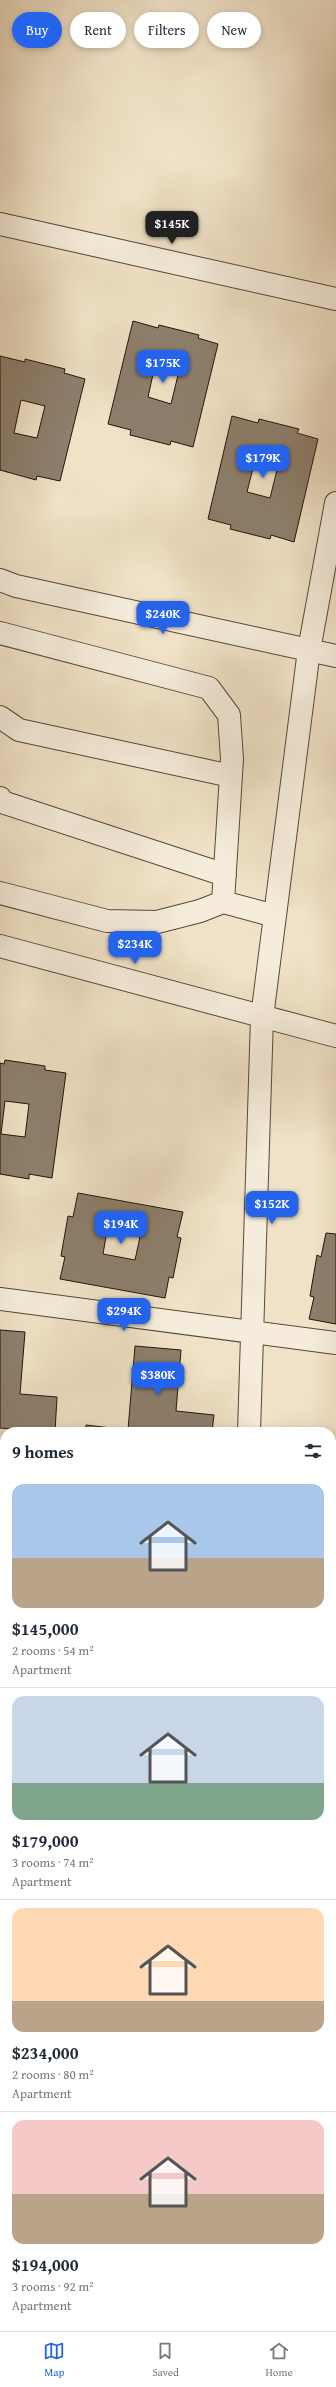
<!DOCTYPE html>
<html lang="en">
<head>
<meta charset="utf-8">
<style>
	:root { --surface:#fff; --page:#f2f2f3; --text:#1f2937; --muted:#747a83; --line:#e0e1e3; --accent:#2563eb }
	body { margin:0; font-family:"Gentium Book Plus",serif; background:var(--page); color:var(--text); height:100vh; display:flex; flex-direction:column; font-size:15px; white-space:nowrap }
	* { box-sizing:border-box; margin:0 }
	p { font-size:13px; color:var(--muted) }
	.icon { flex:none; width:22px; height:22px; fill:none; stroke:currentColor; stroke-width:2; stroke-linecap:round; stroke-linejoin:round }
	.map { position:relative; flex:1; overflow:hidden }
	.drawer { position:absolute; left:0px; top:1427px; width:336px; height:904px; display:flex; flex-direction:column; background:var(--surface); border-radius:16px 16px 0 0; box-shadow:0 2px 6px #0003 }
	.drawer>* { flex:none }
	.top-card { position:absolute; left:12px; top:12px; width:312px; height:36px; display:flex; gap:8px }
	.price { position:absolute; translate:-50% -34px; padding:0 9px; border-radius:8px; background:var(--accent); color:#fff; font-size:13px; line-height:26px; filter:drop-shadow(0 1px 2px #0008) }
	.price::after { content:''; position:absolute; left:50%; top:24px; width:12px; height:9px; margin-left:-6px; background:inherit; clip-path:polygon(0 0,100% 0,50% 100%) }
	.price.on { background:#222; color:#fff }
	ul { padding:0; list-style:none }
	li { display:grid; align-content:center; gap:8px; height:212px; padding:0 12px }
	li+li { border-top:1px solid var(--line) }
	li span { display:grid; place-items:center; height:124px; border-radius:12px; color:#555 }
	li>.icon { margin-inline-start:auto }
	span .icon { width:72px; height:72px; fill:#fffc; stroke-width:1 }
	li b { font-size:17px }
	h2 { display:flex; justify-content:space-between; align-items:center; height:48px; padding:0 12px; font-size:17px }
	.pill { padding:0 14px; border-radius:18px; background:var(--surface); box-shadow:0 2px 6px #0003; font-size:14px; line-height:36px }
	.pill.on { background:var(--accent); color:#fff }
	.dock { display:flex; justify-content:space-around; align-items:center; height:56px; border-top:1px solid var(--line); background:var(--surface); font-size:11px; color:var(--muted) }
	.dock a { display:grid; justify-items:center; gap:2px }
	.dock .on { color:var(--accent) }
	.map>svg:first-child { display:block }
	.building { fill:#8d7f6d; stroke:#21140b; fill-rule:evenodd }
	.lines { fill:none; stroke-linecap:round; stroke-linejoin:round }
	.minor-casing { stroke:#55483a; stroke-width:24 }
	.minor { stroke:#f5ecdb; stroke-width:22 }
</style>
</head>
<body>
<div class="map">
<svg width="336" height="2331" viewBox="0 0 336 2331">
	<rect width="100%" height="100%" fill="#f0e2c7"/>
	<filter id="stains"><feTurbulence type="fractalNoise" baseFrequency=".005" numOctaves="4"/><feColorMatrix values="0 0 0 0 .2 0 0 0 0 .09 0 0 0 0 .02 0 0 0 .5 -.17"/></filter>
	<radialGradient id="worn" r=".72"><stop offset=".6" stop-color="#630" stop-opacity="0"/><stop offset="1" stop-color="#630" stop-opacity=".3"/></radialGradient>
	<path class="building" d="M 133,321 L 158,328 L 159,325 L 199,335 L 198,338 L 218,344 L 193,447 L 171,441 L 170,445 L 130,435 L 131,430 L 108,424 ZM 155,365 L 179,371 L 171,404 L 148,397 Z
		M 0,356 L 25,362 L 25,359 L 65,369 L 64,373 L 85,379 L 60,481 L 37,476 L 36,480 L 0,470 ZM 21,400 L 45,406 L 37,438 L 14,433 Z
		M 232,416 L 258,423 L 259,419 L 299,429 L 297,433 L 318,439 L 294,542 L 271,535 L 270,539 L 230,529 L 231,525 L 208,519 ZM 255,460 L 278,466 L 270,498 L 247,492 Z
		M 5,1060 L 45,1066 L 45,1070 L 66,1073 L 52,1178 L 29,1174 L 29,1179 L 0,1174 L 0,1063 L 4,1064 ZM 5,1101 L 29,1104 L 25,1137 L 1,1134 Z
		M 78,1193 L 183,1212 L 177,1237 L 181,1238 L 173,1278 L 169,1277 L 165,1298 L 60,1279 L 65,1257 L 61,1256 L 68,1216 L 73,1217 ZM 107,1231 L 140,1237 L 135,1260 L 103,1254 Z
		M 326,1233 L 336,1234 L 336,1324 L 309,1319 L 314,1297 L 310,1296 L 317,1255 L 321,1257 Z
		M 0,1330 L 25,1332 L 20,1394 L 57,1397 L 55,1432 L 11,1432 L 11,1429 L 0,1428 Z
		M 135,1346 L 181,1350 L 176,1411 L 214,1415 L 212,1432 L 85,1432 L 86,1425 L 128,1430 Z
		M 331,1455 L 336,1455 L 336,1503 L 331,1502 Z
		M 0,1621 L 5,1621 L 5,1670 L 0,1670 Z
		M 331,1637 L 336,1638 L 336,1771 L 331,1770 Z
		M 0,2021 L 5,2022 L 5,2094 L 0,2093 Z
		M 0,2115 L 5,2116 L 5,2183 L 0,2182 Z"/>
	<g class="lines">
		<defs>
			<path id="minor" d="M 0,224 L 336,299
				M 0,580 L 16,586 L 336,656
				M 0,633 L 209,688 L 229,715 L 232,759 L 223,902
				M 0,717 L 19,730 L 231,776
				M 0,798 L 2,802 L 225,875
				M 0,893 L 107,921 L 157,922 L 200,911 L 223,902 L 275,916
				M 0,946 L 336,1036
				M 0,1299 L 336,1343
				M 249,1432 L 262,1017 L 309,650 L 336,503
				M 0,1527 L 5,1528
				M 331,1570 L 336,1570
				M 0,1962 L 5,1962
				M 331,1992 L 336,1992
				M 88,2331 L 89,2326"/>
		</defs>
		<use href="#minor" class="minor-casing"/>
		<use href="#minor" class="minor"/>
	</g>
	<rect width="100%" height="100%" filter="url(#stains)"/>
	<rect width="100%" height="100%" fill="url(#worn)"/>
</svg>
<b class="price on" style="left:172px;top:245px">$145K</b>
<b class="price" style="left:163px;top:384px">$175K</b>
<b class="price" style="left:263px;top:479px">$179K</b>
<b class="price" style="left:163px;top:635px">$240K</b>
<b class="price" style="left:135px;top:965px">$234K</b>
<b class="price" style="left:272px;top:1225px">$152K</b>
<b class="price" style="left:121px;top:1245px">$194K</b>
<b class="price" style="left:124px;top:1332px">$294K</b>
<b class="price" style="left:158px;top:1396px">$380K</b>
<div class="top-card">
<a class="pill on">Buy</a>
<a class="pill">Rent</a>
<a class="pill">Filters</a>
<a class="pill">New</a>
</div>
<section class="drawer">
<h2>9 homes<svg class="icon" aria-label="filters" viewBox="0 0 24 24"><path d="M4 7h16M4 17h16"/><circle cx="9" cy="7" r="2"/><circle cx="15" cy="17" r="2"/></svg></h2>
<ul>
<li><span style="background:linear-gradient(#a9c7e8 60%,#b9a48a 0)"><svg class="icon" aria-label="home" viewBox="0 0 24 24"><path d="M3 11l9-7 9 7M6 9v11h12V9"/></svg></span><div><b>$145,000</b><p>2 rooms · 54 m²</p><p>Apartment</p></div></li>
<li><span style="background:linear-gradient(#c9d6e8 70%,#7fa58c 0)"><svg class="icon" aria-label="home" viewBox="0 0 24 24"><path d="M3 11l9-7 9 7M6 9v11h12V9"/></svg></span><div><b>$179,000</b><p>3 rooms · 74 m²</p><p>Apartment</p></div></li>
<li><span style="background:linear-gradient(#ffd9b3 75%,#b9a48a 0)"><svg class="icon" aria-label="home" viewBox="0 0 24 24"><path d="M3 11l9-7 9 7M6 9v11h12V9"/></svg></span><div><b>$234,000</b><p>2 rooms · 80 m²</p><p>Apartment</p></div></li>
<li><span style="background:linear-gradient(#f6c9c9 60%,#b9a48a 0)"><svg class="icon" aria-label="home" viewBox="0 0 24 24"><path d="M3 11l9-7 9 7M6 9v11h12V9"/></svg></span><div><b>$194,000</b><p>3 rooms · 92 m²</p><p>Apartment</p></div></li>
</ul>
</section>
</div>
<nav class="dock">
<a class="on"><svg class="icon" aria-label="map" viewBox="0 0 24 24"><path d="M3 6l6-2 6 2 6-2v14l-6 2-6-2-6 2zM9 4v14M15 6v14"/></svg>Map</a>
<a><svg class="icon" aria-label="saved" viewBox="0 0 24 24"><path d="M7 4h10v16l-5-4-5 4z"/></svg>Saved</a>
<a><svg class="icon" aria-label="home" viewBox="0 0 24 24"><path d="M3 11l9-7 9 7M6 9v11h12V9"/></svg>Home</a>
</nav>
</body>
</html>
